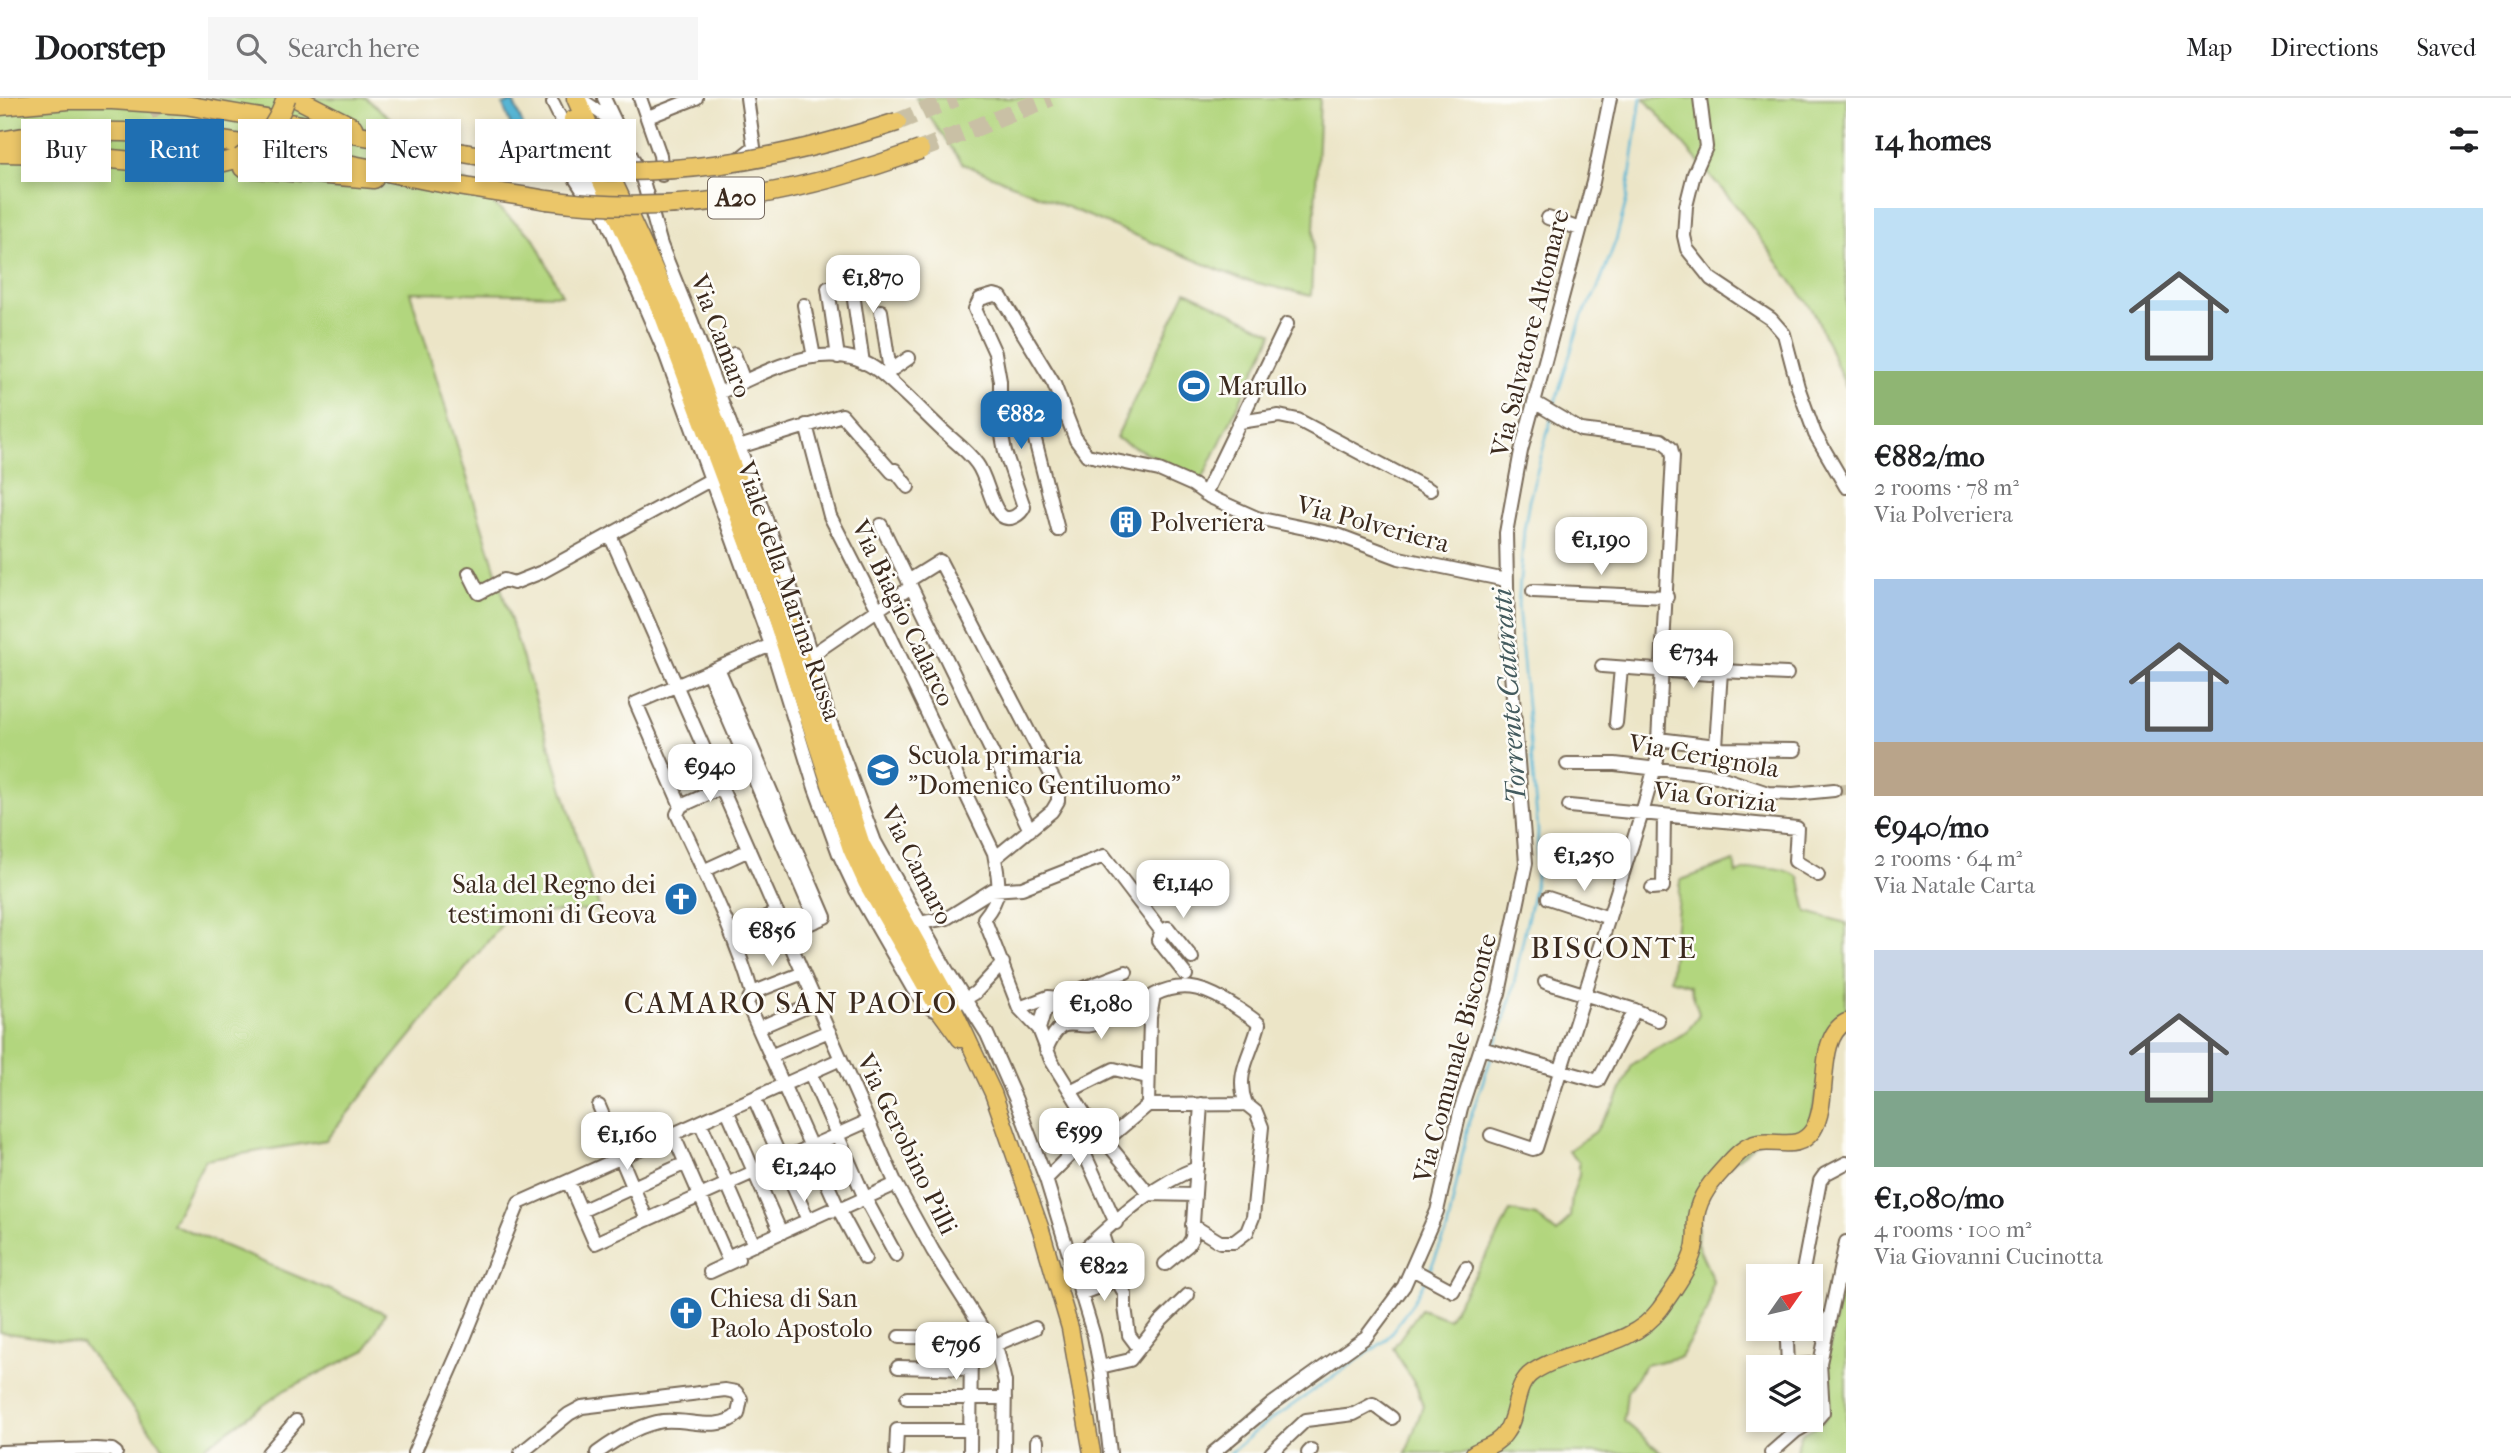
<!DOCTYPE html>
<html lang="en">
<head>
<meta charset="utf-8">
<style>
	:root { --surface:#fff; --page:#f6f6f6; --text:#202124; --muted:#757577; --line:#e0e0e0; --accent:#1f6fb2 }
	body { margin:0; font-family:"IM FELL French Canon",serif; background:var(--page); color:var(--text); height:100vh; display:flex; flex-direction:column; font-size:26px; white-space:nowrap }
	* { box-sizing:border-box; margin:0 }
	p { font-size:23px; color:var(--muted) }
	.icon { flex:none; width:38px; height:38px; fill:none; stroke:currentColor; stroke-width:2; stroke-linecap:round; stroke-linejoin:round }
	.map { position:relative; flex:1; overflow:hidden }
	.side { display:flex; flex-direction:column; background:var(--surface); width:665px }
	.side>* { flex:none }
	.banner { position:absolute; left:21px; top:21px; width:665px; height:63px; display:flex; gap:14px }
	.needle { width:46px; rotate:56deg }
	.buttons { position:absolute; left:1746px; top:1166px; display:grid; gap:14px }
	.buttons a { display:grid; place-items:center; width:77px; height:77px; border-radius:0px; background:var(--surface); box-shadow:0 4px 10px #0003; font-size:35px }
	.price { position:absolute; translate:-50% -60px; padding:0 16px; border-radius:14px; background:#fff; color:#222; font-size:23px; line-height:46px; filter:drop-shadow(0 2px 4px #0008) }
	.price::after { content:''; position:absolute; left:50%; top:42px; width:21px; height:16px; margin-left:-10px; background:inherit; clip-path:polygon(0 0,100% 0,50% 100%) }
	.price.current { background:var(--accent); color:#fff }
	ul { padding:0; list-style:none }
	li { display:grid; align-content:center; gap:14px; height:371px; padding:0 28px }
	li span { display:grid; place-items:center; height:217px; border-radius:0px; color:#555 }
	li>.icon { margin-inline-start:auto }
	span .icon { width:126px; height:126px; fill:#fffc; stroke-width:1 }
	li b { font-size:30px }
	h2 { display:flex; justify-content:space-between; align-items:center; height:84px; padding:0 28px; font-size:30px }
	.tag { padding:0 24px; border-radius:0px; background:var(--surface); box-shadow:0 4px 10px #0003; font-size:24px; line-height:63px }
	.tag.current { background:var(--accent); color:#fff }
	header { display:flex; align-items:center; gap:42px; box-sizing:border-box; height:98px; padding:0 35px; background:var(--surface); border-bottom:2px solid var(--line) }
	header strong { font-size:33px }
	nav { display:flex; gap:38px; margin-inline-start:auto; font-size:24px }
	.search { width:490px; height:63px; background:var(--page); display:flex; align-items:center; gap:18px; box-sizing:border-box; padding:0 24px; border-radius:0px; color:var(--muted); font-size:26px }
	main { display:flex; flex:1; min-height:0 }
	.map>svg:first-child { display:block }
	.green { fill:#b2d67e; stroke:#76804e; stroke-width:2 }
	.water { fill:#56b5d4; stroke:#487079; stroke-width:2 }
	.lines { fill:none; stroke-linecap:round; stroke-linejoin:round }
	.stream { stroke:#56b5d4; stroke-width:2.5 }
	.minor-tunnel { stroke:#c9c0a5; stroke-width:12; stroke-dasharray:12 6; stroke-linecap:butt }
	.highway-tunnel { stroke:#c9c0a5; stroke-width:18; stroke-dasharray:18 9; stroke-linecap:butt }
	.minor-casing { stroke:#796b59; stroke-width:16 }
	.major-casing { stroke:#796b59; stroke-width:19 }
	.highway-casing { stroke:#796b59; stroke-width:21 }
	.minor { stroke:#fff; stroke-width:12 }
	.major { stroke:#ebc669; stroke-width:16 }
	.highway { stroke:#ebc669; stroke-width:18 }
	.highway-bridge-casing { stroke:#796b59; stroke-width:21; stroke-linecap:butt }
	.highway-bridge { stroke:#ebc669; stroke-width:18 }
	.labels { text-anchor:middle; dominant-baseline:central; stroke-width:5; stroke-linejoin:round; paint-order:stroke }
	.shield { fill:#fdfcf7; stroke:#75695f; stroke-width:2 }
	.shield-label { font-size:24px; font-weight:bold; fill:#3b2a1e }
	.street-label { font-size:26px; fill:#3b2a1e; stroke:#fdfcf7 }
	.poi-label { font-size:26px; fill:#3b2a1e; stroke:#fdfcf7; text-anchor:start }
	.water-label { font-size:28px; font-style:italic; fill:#445b5e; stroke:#fdfcf7 }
	.quarter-label { font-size:30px; letter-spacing:2px; fill:#3b2a1e; stroke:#fdfcf7 }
</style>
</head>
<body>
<header>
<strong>Doorstep</strong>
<div class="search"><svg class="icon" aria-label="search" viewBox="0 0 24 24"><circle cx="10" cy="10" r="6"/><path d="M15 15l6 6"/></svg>Search here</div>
<nav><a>Map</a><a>Directions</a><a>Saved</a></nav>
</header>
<main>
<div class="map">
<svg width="1846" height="1355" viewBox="0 0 1846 1355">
	<rect width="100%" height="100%" fill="#fdfcf7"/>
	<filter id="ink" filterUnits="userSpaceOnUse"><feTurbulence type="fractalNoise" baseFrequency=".0143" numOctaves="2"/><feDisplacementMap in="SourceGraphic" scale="14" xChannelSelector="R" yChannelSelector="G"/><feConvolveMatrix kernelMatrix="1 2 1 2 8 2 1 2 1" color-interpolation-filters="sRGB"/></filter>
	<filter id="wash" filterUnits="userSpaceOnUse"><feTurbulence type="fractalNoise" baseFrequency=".00686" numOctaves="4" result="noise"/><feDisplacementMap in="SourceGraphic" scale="28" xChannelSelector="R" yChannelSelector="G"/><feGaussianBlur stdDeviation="1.57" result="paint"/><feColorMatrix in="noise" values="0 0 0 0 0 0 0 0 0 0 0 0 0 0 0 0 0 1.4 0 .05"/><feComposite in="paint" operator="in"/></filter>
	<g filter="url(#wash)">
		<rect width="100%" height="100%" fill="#ece5c7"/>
		<path class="green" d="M 0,0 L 366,0 L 533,139 L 562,197 L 410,194 L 600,812 L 510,816 L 326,1042 L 205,1062 L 172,1126 L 385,1215 L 366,1252 L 285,1292 L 196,1355 L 168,1355 L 82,1246 L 0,1234 Z
			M 916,0 L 1320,0 L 1311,198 L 1241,181 L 963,66 Z
			M 1644,0 L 1846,0 L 1846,289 L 1814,214 L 1738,110 Z
			M 1186,193 L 1273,235 L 1202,382 L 1116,340 Z
			M 1734,763 L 1736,776 C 1756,767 1780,767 1799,779 L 1807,814 L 1846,825 L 1846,916 L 1836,920 L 1827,934 L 1811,1026 L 1795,1038 L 1764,1039 L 1700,1092 L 1697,1146 L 1713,1182 L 1708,1212 L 1680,1259 L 1645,1267 L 1627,1294 L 1624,1323 L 1662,1355 L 1406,1355 L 1423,1308 L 1417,1290 L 1393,1250 L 1421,1211 L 1448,1221 L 1497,1140 L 1510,1113 L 1536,1118 L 1557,1135 L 1570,1119 L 1572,1098 L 1579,1077 L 1579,1064 L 1568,1053 L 1595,1034 L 1615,1005 L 1632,967 L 1653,952 L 1687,934 L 1699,916 L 1690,887 L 1670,881 L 1681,782 Z
			M 1846,1167 L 1846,1355 L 1799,1355 L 1796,1352 L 1802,1336 L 1822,1324 L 1828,1316 L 1826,1266 Z"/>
		<path class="water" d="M 513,3 L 530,44 L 519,49 L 503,7 Z"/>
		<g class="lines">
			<path class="stream" d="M 1553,311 L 1582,218 L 1597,192 L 1616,142 L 1627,100 L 1641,0
				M 1495,949 L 1511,899 L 1536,780 L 1538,733 L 1518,507 L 1524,432 L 1529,403 L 1552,318
				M 1428,1176 L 1447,1133 L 1469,1023 L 1492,958
				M 1230,1355 L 1262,1328 L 1385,1243 L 1412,1206 L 1425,1182"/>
		</g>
	</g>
	<g filter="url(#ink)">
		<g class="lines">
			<path class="minor-tunnel" d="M 1834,692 L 1846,691"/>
			<path class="highway-tunnel" d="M 153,0 C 169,36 186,53 224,66
				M 897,24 L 956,0
				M 920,52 L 1050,0"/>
			<defs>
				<path id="minor" d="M 579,0 L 614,24
					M 604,0 L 643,83 L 661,147 L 692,224 L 761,407 L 793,496 L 830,623 L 875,744 L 946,871 L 987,936 L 1016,1002 L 1046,1081 L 1094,1238 L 1100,1269 L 1110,1355
					M 640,0 L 660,57 L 662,77
					M 1700,0 L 1706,49 L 1694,76 L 1686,108 L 1684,138 L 1687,151 L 1711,181 L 1771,221 L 1784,236 L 1798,289 L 1815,336 L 1846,389
					M 553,5 L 582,64 L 665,255 L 771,547 L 815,690 L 839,756 L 856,792 L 913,891 L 930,910 L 941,915
					M 648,19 L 696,0
					M 588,30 L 622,43
					M 559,34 C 569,70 571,79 595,108
					M 739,61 L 754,49 L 747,0
					M 1548,120 L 1580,131
					M 850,174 L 863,265
					M 828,190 L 838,259
					M 804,207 L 814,259
					M 881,213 L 890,273 L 887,280
					M 734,256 L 744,283
					M 890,273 L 909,260
					M 719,295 C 766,274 830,235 880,274 C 902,292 922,313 942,332 C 954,343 968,353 977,366 C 987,379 991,410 1002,418 C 1010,424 1021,416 1024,409 L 1005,354 L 1000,326 L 1000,283 L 995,255 L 975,211 L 980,201 L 994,197 L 1001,199 L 1054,286 L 1076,342 L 1087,357 L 1159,372 L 1193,387 L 1210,399 L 1257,420 L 1338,437 L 1399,460 L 1506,482
					M 1240,324 L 1279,318 L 1298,322 L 1430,392
					M 806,327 L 830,418 L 878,512 L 994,755 C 999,786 1004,795 984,820 L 1019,910 L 1039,931 L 1051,962 L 1090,1025 L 1092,1036
					M 739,349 L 842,317 L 892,374 L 895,372 L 908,389
					M 1205,396 L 1287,226
					M 881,427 L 1030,732
					M 1058,432 L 1031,326 L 1066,315
					M 610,437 L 896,1086 L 933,1153 L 998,1255 L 1005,1284 L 1004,1355
					M 469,475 L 479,495 L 504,482 L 514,485 L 542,474 L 710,382
					M 908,483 L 940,463 L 1058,690 L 1058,703 L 1052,713 L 995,760
					M 1533,493 L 1667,499
					M 771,547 L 636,605 L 681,708 L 677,716 C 704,775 734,833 752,895 L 747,905 L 839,1112 L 865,1160
					M 810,558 L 911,489
					M 1602,568 L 1710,576 L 1721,573 L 1787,576
					M 718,570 L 825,819 L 787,835
					M 708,574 L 816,823
					M 1616,625 L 1621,570
					M 1658,641 L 1716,648 L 1721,651 L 1795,652
					M 1716,648 L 1721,573
					M 1567,666 L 1615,666 L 1717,678 L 1768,695 L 1793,696 L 1834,692
					M 681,708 L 721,690
					M 1569,708 L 1797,730 L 1795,763 L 1818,777
					M 703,773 L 749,752
					M 1652,790 L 1663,789 L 1664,717
					M 1548,800 L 1609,820
					M 919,825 L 947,820 L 992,792 L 1022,790 L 1104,758 L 1162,834 L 1158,842 L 1186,877
					M 731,834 L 777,814
					M 1162,834 L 1168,830 L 1192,860
					M 1545,884 L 1635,912 L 1658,922
					M 752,895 L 803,875
					M 960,904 L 975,895 L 1003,865
					M 1019,910 L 1048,899 L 1058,900
					M 1102,916 L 1139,904
					M 758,930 L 816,905
					M 1039,931 L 1044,914 L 1058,900 L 1126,874
					M 1481,950 L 1598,983 L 1635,912
					M 1046,952 C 1065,907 1074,938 1103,923 L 1102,916 L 1096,905 C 1081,910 1067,911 1061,927
					M 770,958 L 829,933
					M 810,975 L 865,1100 L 896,1157
					M 1070,993 L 1114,971 L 1147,979
					M 754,1000 L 808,1122
					M 1148,1007 L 1150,919 L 1154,897 C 1185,881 1210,892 1237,910 C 1244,915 1253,920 1259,926 C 1252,956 1234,975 1246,1006
					M 1148,1007 L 1246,1006
					M 599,1008 L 647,1122
					M 727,1012 L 781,1135
					M 700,1024 L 754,1147
					M 673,1036 L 727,1159 L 828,1113 L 839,1112 L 896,1086
					M 1491,1037 L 1533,1051 L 1536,1050 L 1642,715 L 1657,662 L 1673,358 L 1671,350 L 1661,342 L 1581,332 L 1534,304
					M 1098,1039 L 1109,1040 L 1148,1007
					M 1103,1040 L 1149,1096 L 1195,1097
					M 1080,1046 L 1116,1125
					M 1046,1081 L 1085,1042
					M 568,1083 L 595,1145 L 868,1023
					M 581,1113 L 686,1065
					M 1192,1127 L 1220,1144 L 1234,1144 L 1247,1134 L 1253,1119 L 1262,1029 L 1256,1014 L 1246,1006
					M 1102,1136 L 1117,1182 L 1125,1196 L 1125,1209 L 1129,1237 L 1138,1249
					M 1070,1164 C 1109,1130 1148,1088 1197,1070
					M 1165,1166 L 1188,1147 L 1192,1140 L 1201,1006
					M 1412,1171 L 1453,1193 L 1466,1170
					M 710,1174 L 738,1161
					M 1802,1178 L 1820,1083 L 1825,1076 L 1846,1065
					M 1080,1196 L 1117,1182
					M 1811,1216 L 1829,1226
					M 899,1239 L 991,1240
					M 995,1247 L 1035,1230
					M 1788,1268 L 1820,1265
					M 898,1269 L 971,1271
					M 1100,1269 L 1130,1262 L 1160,1224 L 1188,1197
					M 1788,1269 L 1787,1244 L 1791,1230
					M 907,1300 L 1005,1300
					M 1037,1343 L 1037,1355
					M 0,1354 L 96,1351 L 112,1352 L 116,1355
					M 268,1355 L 296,1323
					M 414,1355 L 459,1253 L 519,1105 L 841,961
					M 521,1355 L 569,1316 L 582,1309 L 725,1292 L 736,1294 L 741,1301 L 738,1316 C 720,1335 687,1320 663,1323 C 640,1326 615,1342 597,1355
					M 896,1355 L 897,1332 L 970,1332
					M 970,1355 L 971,1240
					M 1213,1355 L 1272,1306 L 1366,1239 L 1404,1188 L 1437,1113 L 1461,1010 L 1499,895 L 1526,765 L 1508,537 L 1506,435 L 1521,353 L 1593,84 L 1610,0
					M 1271,1355 L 1306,1322 L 1354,1316 L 1373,1306 L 1392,1320
					M 1308,1355 L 1311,1352
					M 1771,1355 L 1796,1333 L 1817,1321 L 1823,1314 L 1820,1265 L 1846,1144"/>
				<path id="major" d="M 572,21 L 663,218 L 772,508 L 851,751 L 866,784 L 941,915 L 960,941
					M 596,45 L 681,228 L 783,504 L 862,747 L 952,908 L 993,995 L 1041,1132 L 1070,1230 L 1092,1355
					M 1474,1355 C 1485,1349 1498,1346 1505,1335 C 1519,1317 1513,1287 1533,1274 C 1573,1248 1630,1252 1660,1211 C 1672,1194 1689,1171 1694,1151 C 1697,1140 1695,1129 1696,1119 C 1699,1097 1714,1081 1729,1065 C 1737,1056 1746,1047 1759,1045 C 1779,1042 1799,1053 1813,1032 C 1831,1003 1815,940 1846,924"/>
				<path id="highway" d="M 296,0 L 353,29
					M 576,0 L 596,45
					M 0,8 L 68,2 L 112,2 L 185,7 L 539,68
					M 0,43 C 147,15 293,56 436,84 C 473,91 510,96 547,102
					M 0,55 L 59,56 L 185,68 L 220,65 L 240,60
					M 243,70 L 374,81"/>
			</defs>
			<use href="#minor" class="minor-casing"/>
			<use href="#major" class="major-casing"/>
			<use href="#highway" class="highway-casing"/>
			<use href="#minor" class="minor"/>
			<use href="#major" class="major"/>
			<use href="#highway" class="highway"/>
			<defs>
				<path id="highway-bridge" d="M 240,60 C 263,45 278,26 286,0
					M 539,68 C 665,83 777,63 897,24
					M 547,102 C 673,119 801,96 920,52"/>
			</defs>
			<use href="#highway-bridge" class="highway-bridge-casing"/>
			<use href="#highway-bridge" class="highway-bridge"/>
		</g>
	</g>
	<defs>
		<symbol id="stadium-disc" viewBox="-11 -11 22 22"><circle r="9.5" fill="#1f6fb2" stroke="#fdfcf7"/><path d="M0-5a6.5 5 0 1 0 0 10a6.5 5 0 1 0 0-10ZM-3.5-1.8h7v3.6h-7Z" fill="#fff"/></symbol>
		<symbol id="building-disc" viewBox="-11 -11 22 22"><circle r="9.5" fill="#1f6fb2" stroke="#fdfcf7"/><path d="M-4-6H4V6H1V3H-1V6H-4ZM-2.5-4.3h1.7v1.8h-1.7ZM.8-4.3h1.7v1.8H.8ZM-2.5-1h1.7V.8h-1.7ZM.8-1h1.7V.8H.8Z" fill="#fff"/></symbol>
		<symbol id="school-disc" viewBox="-11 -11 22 22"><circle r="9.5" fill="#1f6fb2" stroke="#fdfcf7"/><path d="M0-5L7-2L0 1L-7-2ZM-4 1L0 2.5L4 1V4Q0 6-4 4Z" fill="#fff"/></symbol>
		<symbol id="church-disc" viewBox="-11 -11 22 22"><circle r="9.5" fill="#1f6fb2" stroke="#fdfcf7"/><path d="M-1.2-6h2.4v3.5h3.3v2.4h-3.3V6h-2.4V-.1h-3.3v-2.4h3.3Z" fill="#fff"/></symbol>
	</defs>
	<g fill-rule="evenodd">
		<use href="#stadium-disc" x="1175" y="269" width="38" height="38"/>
		<use href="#building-disc" x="1107" y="405" width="38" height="38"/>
		<use href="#school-disc" x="864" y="653" width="38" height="38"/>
		<use href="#church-disc" x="662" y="782" width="38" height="38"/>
		<use href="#church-disc" x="667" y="1196" width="38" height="38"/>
	</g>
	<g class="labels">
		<rect class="shield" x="708" y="79.5" width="56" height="41" rx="5"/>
		<g class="shield-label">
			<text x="736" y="100">A20</text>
		</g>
		<g class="street-label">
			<text transform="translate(1530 235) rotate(-76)">Via Salvatore Altomare</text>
			<text transform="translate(721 238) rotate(69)">Via Camaro</text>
			<text transform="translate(1373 426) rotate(15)">Via Polveriera</text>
			<text transform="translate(789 493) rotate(71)">Viale della Marina Russa</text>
			<text transform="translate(903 515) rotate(64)">Via Biagio Calarco</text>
			<text transform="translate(1704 658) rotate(10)">Via Cerignola</text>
			<text transform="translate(1715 699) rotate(6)">Via Gorizia</text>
			<text transform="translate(917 767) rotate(63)">Via Camaro</text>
			<text transform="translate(1455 960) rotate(-75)">Via Comunale Bisconte</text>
			<text transform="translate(907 1046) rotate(64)">Via Gerobino Pilli</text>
		</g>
		<g class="poi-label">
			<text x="1218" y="288">Marullo</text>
			<text x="1150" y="424">Polveriera</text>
			<text x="908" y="657">Scuola primaria<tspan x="908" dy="30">"Domenico Gentiluomo"</tspan></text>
			<text x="656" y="786" text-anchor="end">Sala del Regno dei<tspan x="656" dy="30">testimoni di Geova</tspan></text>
			<text x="710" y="1200">Chiesa di San<tspan x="710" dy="30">Paolo Apostolo</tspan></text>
		</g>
		<g class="water-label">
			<text transform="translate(1509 598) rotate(-94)">Torrente Cataratti</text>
		</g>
		<g class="quarter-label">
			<text x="1614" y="850">BISCONTE</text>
			<text x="791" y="905">CAMARO SAN PAOLO</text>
		</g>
	</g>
</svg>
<div class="buttons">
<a><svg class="needle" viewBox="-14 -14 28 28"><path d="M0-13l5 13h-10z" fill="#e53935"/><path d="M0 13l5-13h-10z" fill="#757577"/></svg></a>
<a><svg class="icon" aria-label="layers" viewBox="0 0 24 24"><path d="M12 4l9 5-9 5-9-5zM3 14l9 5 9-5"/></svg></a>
</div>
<b class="price" style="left:873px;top:217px">€1,870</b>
<b class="price current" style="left:1021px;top:353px">€882</b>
<b class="price" style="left:1601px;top:479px">€1,190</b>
<b class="price" style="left:1693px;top:592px">€734</b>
<b class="price" style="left:710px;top:706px">€940</b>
<b class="price" style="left:1584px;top:795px">€1,250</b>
<b class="price" style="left:1183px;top:822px">€1,140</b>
<b class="price" style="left:772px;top:870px">€856</b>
<b class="price" style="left:1101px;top:943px">€1,080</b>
<b class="price" style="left:1079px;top:1070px">€599</b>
<b class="price" style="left:627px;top:1074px">€1,160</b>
<b class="price" style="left:804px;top:1106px">€1,240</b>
<b class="price" style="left:1104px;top:1205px">€822</b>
<b class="price" style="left:956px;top:1284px">€796</b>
<div class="banner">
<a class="tag">Buy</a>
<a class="tag current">Rent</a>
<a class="tag">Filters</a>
<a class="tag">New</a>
<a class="tag">Apartment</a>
</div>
</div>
<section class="side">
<h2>14 homes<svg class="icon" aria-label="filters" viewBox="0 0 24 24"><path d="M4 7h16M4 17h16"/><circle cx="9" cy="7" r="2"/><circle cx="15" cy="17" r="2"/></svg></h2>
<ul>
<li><span style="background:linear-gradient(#bfe0f5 75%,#8fb573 0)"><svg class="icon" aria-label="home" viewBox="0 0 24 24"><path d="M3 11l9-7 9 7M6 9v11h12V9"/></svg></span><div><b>€882/mo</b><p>2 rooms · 78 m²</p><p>Via Polveriera</p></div></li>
<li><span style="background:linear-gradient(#a9c7e8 75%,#b9a48a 0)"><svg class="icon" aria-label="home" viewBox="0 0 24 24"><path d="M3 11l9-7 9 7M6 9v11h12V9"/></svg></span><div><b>€940/mo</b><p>2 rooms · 64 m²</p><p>Via Natale Carta</p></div></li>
<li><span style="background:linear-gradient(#c9d6e8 65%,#7fa58c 0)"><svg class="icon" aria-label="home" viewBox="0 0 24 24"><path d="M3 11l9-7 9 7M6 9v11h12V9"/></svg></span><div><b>€1,080/mo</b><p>4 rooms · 100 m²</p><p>Via Giovanni Cucinotta</p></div></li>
</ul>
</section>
</main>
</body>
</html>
